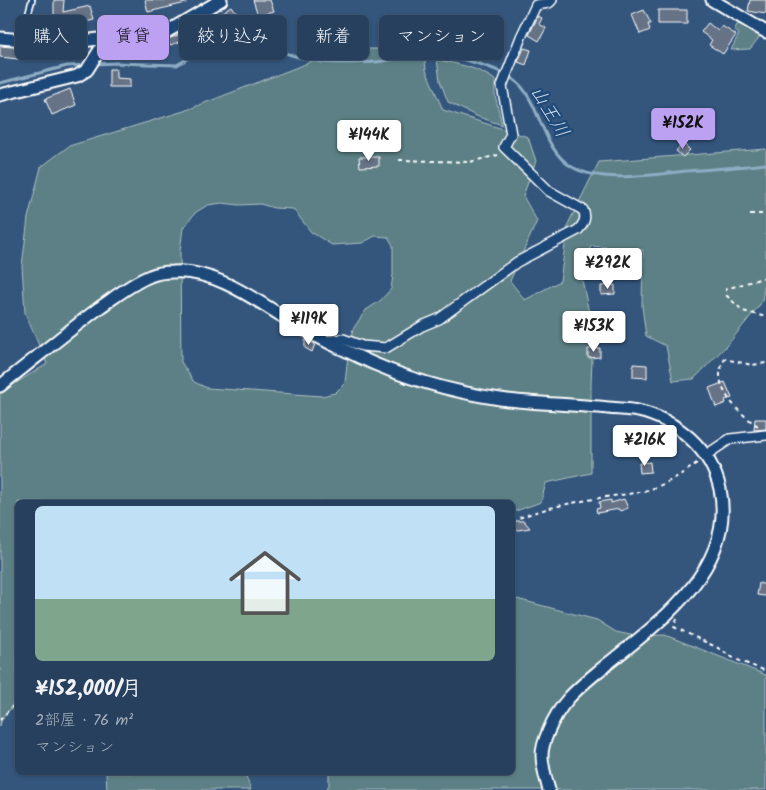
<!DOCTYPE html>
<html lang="ja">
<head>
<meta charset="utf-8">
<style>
	:root { --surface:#27405e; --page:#2f4764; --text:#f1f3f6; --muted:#a4afbc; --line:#435973; --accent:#bca0f2 }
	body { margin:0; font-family:Kalam,"Klee One",sans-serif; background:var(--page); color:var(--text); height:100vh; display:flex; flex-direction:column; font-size:19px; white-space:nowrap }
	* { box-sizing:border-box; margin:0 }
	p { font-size:16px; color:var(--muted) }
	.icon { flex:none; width:28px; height:28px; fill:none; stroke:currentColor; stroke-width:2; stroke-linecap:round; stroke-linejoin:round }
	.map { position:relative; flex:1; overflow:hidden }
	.side { position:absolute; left:15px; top:500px; width:500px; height:275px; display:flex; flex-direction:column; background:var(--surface); border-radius:8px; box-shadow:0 1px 4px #0004,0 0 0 1px var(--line) }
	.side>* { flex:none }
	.guide { position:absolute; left:15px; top:15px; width:500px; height:45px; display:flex; gap:10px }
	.price { position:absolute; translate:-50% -42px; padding:0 11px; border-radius:5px; background:#fff; color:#222; font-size:16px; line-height:32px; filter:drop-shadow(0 1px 2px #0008) }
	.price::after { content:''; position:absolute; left:50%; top:30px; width:15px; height:11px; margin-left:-8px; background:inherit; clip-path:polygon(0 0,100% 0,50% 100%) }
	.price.current { background:var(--accent); color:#111 }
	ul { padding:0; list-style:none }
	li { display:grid; align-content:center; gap:10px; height:265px; padding:0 20px }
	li+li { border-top:1px solid var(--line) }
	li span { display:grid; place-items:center; height:155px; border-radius:8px; color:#555 }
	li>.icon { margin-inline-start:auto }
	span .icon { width:90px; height:90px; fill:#fffc; stroke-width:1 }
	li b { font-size:21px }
	.tag { padding:0 18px; border-radius:8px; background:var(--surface); box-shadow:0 1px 4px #0004,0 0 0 1px var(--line); font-size:18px; line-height:45px }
	.tag.current { background:var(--accent); color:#111 }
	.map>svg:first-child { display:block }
	.green { fill:#5c8085; stroke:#aec0c2; fill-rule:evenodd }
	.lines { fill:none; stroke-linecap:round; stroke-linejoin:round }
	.stream { stroke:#8eadc5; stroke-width:3 }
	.building { fill:#667285; stroke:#fff }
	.service-casing { stroke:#fff; stroke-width:8 }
	.minor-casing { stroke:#fff; stroke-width:12 }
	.tertiary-casing { stroke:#fff; stroke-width:15 }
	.path { stroke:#fff; stroke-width:2; stroke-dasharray:4 4; stroke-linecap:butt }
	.service { stroke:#1f4a7a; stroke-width:4.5 }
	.minor { stroke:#1f4a7a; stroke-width:9 }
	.tertiary { stroke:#1f4a7a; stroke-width:11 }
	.labels { text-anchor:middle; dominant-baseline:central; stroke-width:4.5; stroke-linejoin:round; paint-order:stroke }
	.water-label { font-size:19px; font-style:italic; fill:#d0dde7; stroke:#1f4a7a }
</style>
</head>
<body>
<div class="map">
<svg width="766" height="790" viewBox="0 0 766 790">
	<rect width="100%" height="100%" fill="#34567d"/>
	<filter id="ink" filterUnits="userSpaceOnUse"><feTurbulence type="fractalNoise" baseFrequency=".02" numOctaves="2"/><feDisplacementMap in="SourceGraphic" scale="10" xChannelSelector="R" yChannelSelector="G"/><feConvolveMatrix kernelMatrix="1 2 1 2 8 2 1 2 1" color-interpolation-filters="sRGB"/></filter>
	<g filter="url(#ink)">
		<path class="green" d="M 739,22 L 761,35 L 750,49 L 731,50 L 739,34 L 734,30 Z
			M 344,49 L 424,49 L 426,70 L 443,110 L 528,137 L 536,161 L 523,196 L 537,221 L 510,281 L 525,300 L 560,281 L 568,224 L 599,162 L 766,149 L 766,274 L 762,302 L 729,343 L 694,379 L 673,381 L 666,346 L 646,336 L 642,306 L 643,250 L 591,246 L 581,275 L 593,332 L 591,386 L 591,473 L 546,483 L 541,502 L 513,512 L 512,502 L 18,502 L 17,707 C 7,709 2,716 0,726 L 0,378 L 8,388 L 47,364 L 25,313 L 22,266 L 28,218 L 41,167 L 69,146 L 184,111 ZM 222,203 L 239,205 L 260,204 L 274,208 L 293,209 L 311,232 L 332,245 L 362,243 L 375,236 L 388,237 L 393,245 L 393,275 L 391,289 L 380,301 L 366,310 L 353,329 L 348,355 L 345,383 L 335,393 L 322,396 L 207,388 L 194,382 L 181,362 L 180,251 L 183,228 L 196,212 L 208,205 Z
			M 437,60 C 458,64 477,67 495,80 L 495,95 L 502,125 L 476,116 L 448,102 L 440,81 Z
			M 513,598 L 597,620 L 616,632 L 635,636 L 665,635 L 766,675 L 766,790 L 326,790 L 329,785 L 329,773 L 512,772 Z
			M 106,773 L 245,773 L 251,790 L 107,790 Z"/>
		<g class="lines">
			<path class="stream" d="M 95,64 L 116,63 L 177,65 L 212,44 L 231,38 L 240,37 C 270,47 302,62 334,63 C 348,63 362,63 376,62 C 393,61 411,54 428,54 C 441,54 456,57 469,61 C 486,66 507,72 520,85 C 541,108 543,150 572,167 C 602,184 654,174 687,171 C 713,169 740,167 766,164
				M 0,83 L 67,66 L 87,65"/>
		</g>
		<path class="building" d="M 54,0 L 64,0 L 63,12 L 90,6 L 94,20 L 63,27 L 63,31 L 34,30 L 35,14 L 54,15 Z
			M 145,0 L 186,0 L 186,3 L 148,12 Z
			M 253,0 L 270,0 L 274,11 L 258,15 Z
			M 750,0 L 766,0 L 766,14 L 748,11 Z
			M 231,6 L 238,16 L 205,34 L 204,32 L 196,37 L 170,45 L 168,39 L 191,30 L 190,29 L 199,23 L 219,14 Z
			M 644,10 L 651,24 L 648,24 L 650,30 L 640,34 L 632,15 Z
			M 658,10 L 687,10 L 687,24 L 658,24 Z
			M 538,16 L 542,18 L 539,24 L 546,28 L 539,41 L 529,35 Z
			M 708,23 L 718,31 L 722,26 L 736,35 L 723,54 L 709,45 L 712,40 L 701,32 Z
			M 147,41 L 148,48 L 136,49 L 135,42 Z
			M 0,46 L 36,49 L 32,56 L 19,56 L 18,59 L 0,57 Z
			M 524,48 L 531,50 L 526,65 L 518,62 Z
			M 109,69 L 116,69 L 116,78 L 130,79 L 130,87 L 109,87 Z
			M 70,89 L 76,105 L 52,115 L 45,99 Z
			M 683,143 L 690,150 L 683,157 L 676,151 Z
			M 359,157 L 379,157 L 379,166 L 360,167 Z
			M 615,285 L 615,294 L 601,295 L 601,286 Z
			M 305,340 L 315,344 L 312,352 L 305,348 Z
			M 600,348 L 600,357 L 588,358 L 588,349 Z
			M 633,364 L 647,365 L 647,378 L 633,377 Z
			M 725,382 L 732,398 L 725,400 L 726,403 L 716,407 L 709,388 Z
			M 755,419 L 766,419 L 766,429 L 754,430 Z
			M 650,462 L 651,472 L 640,473 L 639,463 Z
			M 624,499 L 628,508 L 620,511 L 619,509 L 597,513 L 596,509 L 600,508 L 599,502 L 611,500 L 611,503 Z
			M 512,521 L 524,521 L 530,528 L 512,531 Z
			M 759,583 L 766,585 L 765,596 L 757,595 Z"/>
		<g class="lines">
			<defs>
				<path id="service" d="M 21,39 L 32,0"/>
				<path id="minor" d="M 327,341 L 343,339 L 362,346 L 386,348 L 422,326 L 439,319 L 517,262 L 578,230 C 584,224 587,218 583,210 L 549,191 L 504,147 L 511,134 L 502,86 L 521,37 L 536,5 L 549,3 L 552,0
					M 706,455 L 730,439 L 766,435"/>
				<path id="tertiary" d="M 712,0 L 766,32
					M 0,38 L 46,42 L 73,42 L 168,31 L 221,0
					M 0,95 L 77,76 L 87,70 L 106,40
					M 0,386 C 33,360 66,333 99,308 C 115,297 132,283 150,276 C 157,273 166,272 173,272 C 218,268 266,308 303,329 C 321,339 339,348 357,356 C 401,377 452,392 500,399 C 536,404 572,404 608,408 C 618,409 628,409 638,411 C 677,420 711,449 720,489 C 737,569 655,626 601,669 C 577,689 560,702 548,732 C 545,739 542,747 542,755 C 542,767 546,779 549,790"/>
			</defs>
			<use href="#service" class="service-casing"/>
			<use href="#minor" class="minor-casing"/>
			<use href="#tertiary" class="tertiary-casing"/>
			<path class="path" d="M 399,160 L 470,162 L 498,155
				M 750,214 L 766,214
				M 766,277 L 726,289 L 726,295 L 743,311 L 766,317
				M 758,426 C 738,413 708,384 725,359 L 752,365 L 766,363
				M 512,521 C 541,508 575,502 606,497 C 619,495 632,494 644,491 C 664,486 683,474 698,462
				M 677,619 L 674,627 L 718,648 L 735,659 L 766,671
				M 0,720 L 18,700"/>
			<use href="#service" class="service"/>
			<use href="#minor" class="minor"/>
			<use href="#tertiary" class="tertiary"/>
		</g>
	</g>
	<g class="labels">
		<g class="water-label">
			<text transform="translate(549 112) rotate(59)">山王川</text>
		</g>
	</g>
</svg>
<b class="price current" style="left:683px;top:150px">¥152K</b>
<b class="price" style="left:369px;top:162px">¥144K</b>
<b class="price" style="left:608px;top:290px">¥292K</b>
<b class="price" style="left:309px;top:346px">¥119K</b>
<b class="price" style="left:594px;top:353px">¥153K</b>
<b class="price" style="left:645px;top:467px">¥216K</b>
<div class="guide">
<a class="tag">購入</a>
<a class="tag current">賃貸</a>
<a class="tag">絞り込み</a>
<a class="tag">新着</a>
<a class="tag">マンション</a>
</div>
<section class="side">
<ul>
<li><span style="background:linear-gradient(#bfe0f5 60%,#7fa58c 0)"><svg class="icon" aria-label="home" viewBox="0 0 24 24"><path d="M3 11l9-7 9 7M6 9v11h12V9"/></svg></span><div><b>¥152,000/月</b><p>2部屋 · 76 m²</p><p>マンション</p></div></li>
</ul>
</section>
</div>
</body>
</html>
